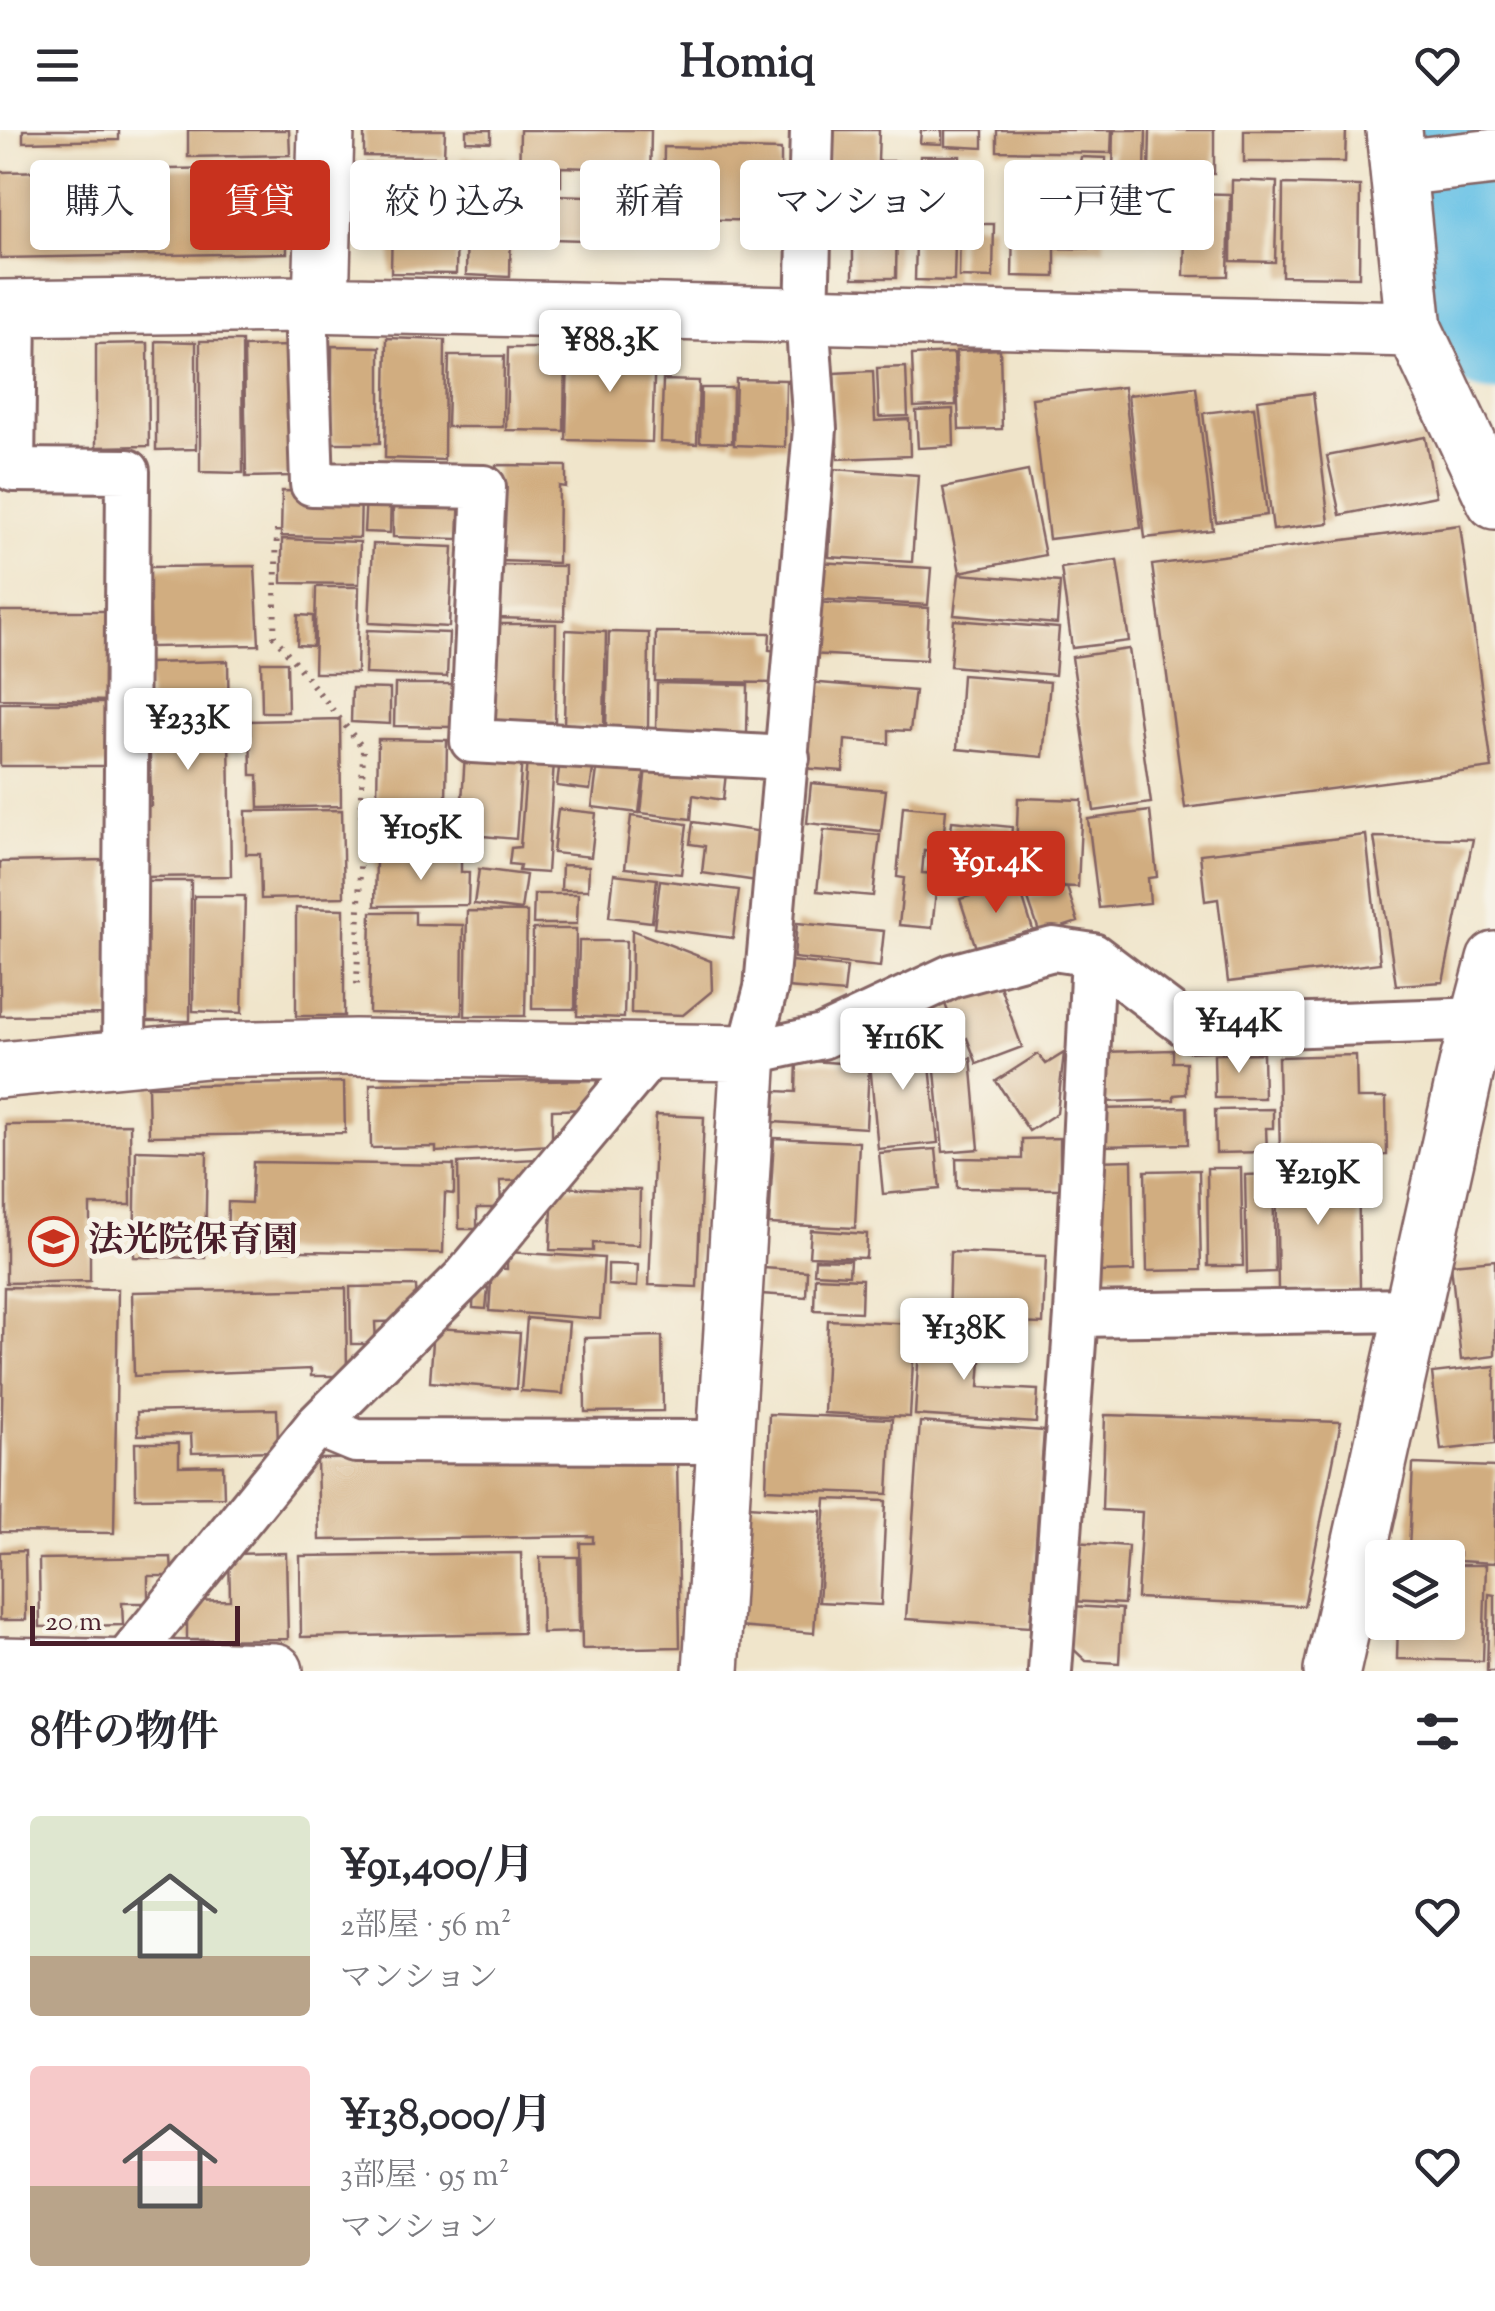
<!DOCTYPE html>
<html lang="ja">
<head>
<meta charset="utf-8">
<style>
	:root { --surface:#fff; --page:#f7f7f7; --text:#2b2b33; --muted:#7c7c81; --accent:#c8321e }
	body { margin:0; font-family:"Sorts Mill Goudy","Noto Serif JP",serif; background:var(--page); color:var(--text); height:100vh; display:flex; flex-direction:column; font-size:38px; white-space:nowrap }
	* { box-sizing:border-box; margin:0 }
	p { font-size:32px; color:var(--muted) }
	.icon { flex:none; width:55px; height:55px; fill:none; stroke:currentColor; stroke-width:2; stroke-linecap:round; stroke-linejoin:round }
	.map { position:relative; height:1541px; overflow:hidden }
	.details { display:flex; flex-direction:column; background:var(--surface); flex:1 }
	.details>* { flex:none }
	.banner { position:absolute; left:30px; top:30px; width:1435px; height:90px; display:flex; gap:20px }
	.fabs { position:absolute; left:1365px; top:1410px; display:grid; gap:20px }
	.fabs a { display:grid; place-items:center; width:100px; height:100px; border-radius:10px; background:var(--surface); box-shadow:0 5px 15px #0003; font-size:50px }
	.scale { position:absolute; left:30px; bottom:25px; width:210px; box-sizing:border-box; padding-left:10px; border:5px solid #4a1f2b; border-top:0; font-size:28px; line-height:35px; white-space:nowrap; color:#4a1f2b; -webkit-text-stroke:8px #f7f3e8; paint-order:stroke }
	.price { position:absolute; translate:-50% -85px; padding:0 22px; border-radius:10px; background:#fff; color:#222; font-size:32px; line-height:65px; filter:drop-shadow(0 2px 5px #0008) }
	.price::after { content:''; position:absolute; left:50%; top:60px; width:30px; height:22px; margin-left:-15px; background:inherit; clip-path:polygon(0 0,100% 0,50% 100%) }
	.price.current { background:var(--accent); color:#fff }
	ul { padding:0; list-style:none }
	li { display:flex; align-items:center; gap:30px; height:250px; padding:0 30px }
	li span { display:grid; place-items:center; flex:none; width:280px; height:200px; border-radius:10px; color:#555 }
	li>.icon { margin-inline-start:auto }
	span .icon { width:120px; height:120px; fill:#fffc; stroke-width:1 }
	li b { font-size:42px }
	h2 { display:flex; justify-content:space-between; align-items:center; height:120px; padding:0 30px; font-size:42px }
	.pill { padding:0 35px; border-radius:10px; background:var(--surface); box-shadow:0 5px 15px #0003; font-size:35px; line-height:90px }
	.pill.current { background:var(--accent); color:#fff }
	header { display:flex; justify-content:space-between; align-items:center; height:130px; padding:0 30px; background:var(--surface); font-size:45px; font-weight:700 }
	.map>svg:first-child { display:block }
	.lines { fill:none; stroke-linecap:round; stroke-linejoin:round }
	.river { stroke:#69c2e6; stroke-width:125 }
	.building { fill:#d1ad80 }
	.service-casing { stroke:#846463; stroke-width:48 }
	.minor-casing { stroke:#846463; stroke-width:60 }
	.path { stroke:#846463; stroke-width:6; stroke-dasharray:2.5 8; stroke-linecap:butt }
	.service { stroke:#fff; stroke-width:42 }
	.minor { stroke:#fff; stroke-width:55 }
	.labels { text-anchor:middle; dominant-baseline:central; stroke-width:10; stroke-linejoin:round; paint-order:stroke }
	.poi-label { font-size:35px; font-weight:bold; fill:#4a1f2b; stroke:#f7f3e8; text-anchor:start }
</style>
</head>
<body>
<header><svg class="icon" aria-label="menu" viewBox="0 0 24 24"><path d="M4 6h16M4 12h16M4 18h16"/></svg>Homiq<svg class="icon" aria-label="heart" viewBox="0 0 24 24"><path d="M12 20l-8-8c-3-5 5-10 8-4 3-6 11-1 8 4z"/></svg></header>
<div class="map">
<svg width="1495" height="1541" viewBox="0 0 1495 1541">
	<rect width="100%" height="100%" fill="#f7f3e8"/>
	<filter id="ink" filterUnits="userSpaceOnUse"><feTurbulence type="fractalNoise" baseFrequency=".01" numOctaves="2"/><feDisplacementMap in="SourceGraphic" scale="20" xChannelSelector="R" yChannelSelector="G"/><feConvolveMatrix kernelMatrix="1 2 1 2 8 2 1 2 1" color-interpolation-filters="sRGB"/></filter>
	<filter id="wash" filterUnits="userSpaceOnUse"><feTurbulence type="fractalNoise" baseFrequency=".0048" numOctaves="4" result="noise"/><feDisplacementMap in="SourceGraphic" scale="40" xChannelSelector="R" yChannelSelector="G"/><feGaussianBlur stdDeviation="2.25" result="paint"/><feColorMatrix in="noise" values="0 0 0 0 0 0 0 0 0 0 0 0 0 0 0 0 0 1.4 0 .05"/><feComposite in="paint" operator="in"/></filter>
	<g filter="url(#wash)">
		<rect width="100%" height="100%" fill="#f0e5cb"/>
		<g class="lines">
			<path class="river" d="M 1456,0 L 1472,143 L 1495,199"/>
		</g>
		<g id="blocks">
			<path class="building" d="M 23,0 L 119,0 L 119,10 L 23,12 Z
				M 188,0 L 289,0 L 290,25 L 188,27 Z
				M 364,0 L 445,0 L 444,27 L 364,26 Z
				M 466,0 L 491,0 L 491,12 L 466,11 Z
				M 520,0 L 651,0 L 650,55 L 623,54 L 623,39 L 561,37 L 561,56 L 519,56 Z
				M 828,0 L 879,0 L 878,31 L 898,31 L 896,148 L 853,148 L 853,101 L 826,101 Z
				M 921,0 L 942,0 L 942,14 L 920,13 Z
				M 945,0 L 983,0 L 983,18 L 945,16 Z
				M 997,0 L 1112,0 L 1111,23 L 997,21 Z
				M 1114,0 L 1146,0 L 1145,43 L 1113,42 Z
				M 1150,0 L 1214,0 L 1214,44 L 1149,43 Z
				M 1244,0 L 1346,0 L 1345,32 L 1244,32 Z
				M 664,17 L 781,20 L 781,47 L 762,47 L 761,91 L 663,88 Z
				M 920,26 L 960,26 L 960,66 L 918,65 Z
				M 462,27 L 507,28 L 506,83 L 461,83 Z
				M 1081,27 L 1106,28 L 1104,119 L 1055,118 L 1055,147 L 1012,146 L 1014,36 L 1056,36 L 1057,85 L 1058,33 L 1080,32 Z
				M 366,33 L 444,34 L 443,82 L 365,80 Z
				M 285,37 L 287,123 L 0,128 L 0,42 Z
				M 1232,50 L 1277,52 L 1275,132 L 1231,131 Z
				M 1283,54 L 1360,56 L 1359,147 L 1282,146 Z
				M 1186,63 L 1230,64 L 1228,146 L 1184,146 Z
				M 520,64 L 652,68 L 651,112 L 518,108 Z
				M 917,71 L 956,72 L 954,151 L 915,150 Z
				M 392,91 L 457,92 L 456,144 L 391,143 Z
				M 467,92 L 511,93 L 510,147 L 466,145 Z
				M 960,94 L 994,94 L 993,148 L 959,147 Z
				M 387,208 L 445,210 L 444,330 L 385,328 Z
				M 156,211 L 196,212 L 196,319 L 156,320 Z
				M 200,211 L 242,211 L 243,343 L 200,342 Z
				M 148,213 L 149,316 L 96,317 L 96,214 Z
				M 291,216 L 292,346 L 246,347 L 244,217 Z
				M 332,216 L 380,217 L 380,313 L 332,313 Z
				M 508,218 L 565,218 L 564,301 L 506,300 Z
				M 568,218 L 655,219 L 652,312 L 566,310 Z
				M 1000,219 L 1002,299 L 959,300 L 956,221 Z
				M 954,223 L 956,275 L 914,277 L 912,225 Z
				M 449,226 L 504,226 L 503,297 L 447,297 Z
				M 906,237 L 908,286 L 879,287 L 877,238 Z
				M 873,241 L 875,291 L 909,289 L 910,326 L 838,329 L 834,243 Z
				M 736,249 L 786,250 L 785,317 L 734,315 Z
				M 663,250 L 699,251 L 697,314 L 661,312 Z
				M 1124,257 L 1141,398 L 1049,409 L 1032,268 Z
				M 1196,257 L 1213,400 L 1145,408 L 1128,265 Z
				M 701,258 L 733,258 L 732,313 L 700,312 Z
				M 1313,263 L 1329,393 L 1273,400 L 1257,270 Z
				M 1254,277 L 1267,385 L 1216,392 L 1203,283 Z
				M 953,279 L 954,316 L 918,318 L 916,281 Z
				M 1425,307 L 1436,366 L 1340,385 L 1327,326 Z
				M 496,335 L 566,336 L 566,357 L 559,356 L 558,433 L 499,431 Z
				M 834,339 L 918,345 L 912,432 L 829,427 Z
				M 1028,341 L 1045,425 L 960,442 L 943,358 Z
				M 282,361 L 361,363 L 360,408 L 281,406 Z
				M 366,363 L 391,363 L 390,403 L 364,402 Z
				M 393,363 L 460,364 L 458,409 L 393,407 Z
				M 1460,395 L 1492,638 L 1185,678 L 1152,435 Z
				M 282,409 L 360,412 L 359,454 L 282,453 Z
				M 373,414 L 453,417 L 449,497 L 369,493 Z
				M 1117,430 L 1129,511 L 1072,518 L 1061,438 Z
				M 816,432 L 931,438 L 928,475 L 814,469 Z
				M 496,435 L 565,436 L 564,490 L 495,488 Z
				M 255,436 L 259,515 L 151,517 L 149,437 Z
				M 959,444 L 1060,452 L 1057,494 L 954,485 Z
				M 316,457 L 359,457 L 357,543 L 314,543 Z
				M 812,472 L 929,478 L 926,530 L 809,524 Z
				M 0,481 L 113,481 L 112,571 L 0,569 Z
				M 298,485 L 313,486 L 313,516 L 297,515 Z
				M 954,490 L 1059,498 L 1055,545 L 950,536 Z
				M 495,494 L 556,494 L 555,592 L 493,591 Z
				M 367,500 L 449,503 L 447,547 L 365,544 Z
				M 566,500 L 606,502 L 604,597 L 564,597 Z
				M 609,502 L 649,503 L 648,599 L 606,597 Z
				M 656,502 L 770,503 L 769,520 L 778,521 L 777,553 L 655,551 Z
				M 1129,519 L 1151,673 L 1094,681 L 1072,527 Z
				M 228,531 L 231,746 L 139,747 L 138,676 L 151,676 L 148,533 Z
				M 261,532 L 287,532 L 288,582 L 262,582 Z
				M 962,545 L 1050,552 L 1043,627 L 957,619 Z
				M 808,552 L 915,561 L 910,601 L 889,600 L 889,614 L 845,610 L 843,641 L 801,638 Z
				M 657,553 L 748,555 L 747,604 L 656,602 Z
				M 395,554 L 454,554 L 453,597 L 394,596 Z
				M 352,558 L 390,559 L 390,594 L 351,592 Z
				M 0,573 L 114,573 L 113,636 L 0,636 Z
				M 340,589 L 341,676 L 259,678 L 258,645 L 251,645 L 250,591 Z
				M 378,609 L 447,610 L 446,671 L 377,670 Z
				M 465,623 L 522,627 L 516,709 L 460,704 Z
				M 527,629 L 554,631 L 547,743 L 519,741 L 520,735 L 509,734 L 511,718 L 520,717 Z
				M 560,629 L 594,633 L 590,660 L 557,656 Z
				M 598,632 L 645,637 L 639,683 L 592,677 Z
				M 646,637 L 726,643 L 723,670 L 693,665 L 691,689 L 641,683 Z
				M 811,653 L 886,660 L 881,701 L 807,693 Z
				M 1018,668 L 1082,670 L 1078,757 L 1015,754 Z
				M 383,676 L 442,677 L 441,727 L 382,726 Z
				M 903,676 L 946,680 L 942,722 L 924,720 L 922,743 L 938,744 L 932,798 L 899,795 L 904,748 L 897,747 Z
				M 558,679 L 596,683 L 591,727 L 553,723 Z
				M 342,680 L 344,767 L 261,769 L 260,724 L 246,724 L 246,681 Z
				M 1150,681 L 1157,747 L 1148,748 L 1150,773 L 1099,778 L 1088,689 Z
				M 631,686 L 687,694 L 681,744 L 625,738 Z
				M 952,691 L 1012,697 L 1007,750 L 947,744 Z
				M 693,692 L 763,702 L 757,751 L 702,743 L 705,716 L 690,714 Z
				M 824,700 L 880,705 L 873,766 L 817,761 Z
				M 1366,705 L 1380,833 L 1228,852 L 1218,769 L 1205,771 L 1200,724 Z
				M 1374,707 L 1473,709 L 1443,852 L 1396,855 Z
				M 376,729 L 461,731 L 461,742 L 469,742 L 468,775 L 375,776 Z
				M 107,730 L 110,884 L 0,886 L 0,732 Z
				M 562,735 L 589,736 L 588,760 L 561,760 Z
				M 479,739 L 526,745 L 521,780 L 474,774 Z
				M 614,744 L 657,749 L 652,792 L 609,787 Z
				M 660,750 L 739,760 L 733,808 L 654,798 Z
				M 138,751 L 191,751 L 190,891 L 135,891 Z
				M 1067,757 L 1078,792 L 1040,804 L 1028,769 Z
				M 996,758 L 998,765 L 1020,759 L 1033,800 L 976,818 L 960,769 Z
				M 534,764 L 578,764 L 577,794 L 533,794 Z
				M 194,766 L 245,766 L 242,883 L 193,881 Z
				M 296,778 L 344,779 L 344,886 L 296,886 Z
				M 467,781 L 527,782 L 525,886 L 465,886 Z
				M 371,782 L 415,782 L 415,794 L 463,795 L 462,885 L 369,883 Z
				M 797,793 L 884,801 L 880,837 L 794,828 Z
				M 533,799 L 576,799 L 575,879 L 532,879 Z
				M 632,800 L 711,831 L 712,861 L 683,885 L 631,883 Z
				M 579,811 L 626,811 L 624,888 L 577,886 Z
				M 791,831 L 847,837 L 844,863 L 788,858 Z
				M 996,845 L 1022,917 L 977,934 L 967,908 L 959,911 L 942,866 Z
				M 927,906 L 938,1013 L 878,1019 L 868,912 Z
				M 1173,920 L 1173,932 L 1186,932 L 1186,964 L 1174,965 L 1174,970 L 1103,972 L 1102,922 Z
				M 1064,923 L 1057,983 L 1029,1001 L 996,951 L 1038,924 L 1046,934 Z
				M 1263,923 L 1264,968 L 1215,968 L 1214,924 Z
				M 1356,925 L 1357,968 L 1386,968 L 1387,1025 L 1280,1027 L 1278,927 Z
				M 971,928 L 979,1019 L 943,1022 L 934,931 Z
				M 797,930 L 869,935 L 866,998 L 774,992 L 776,961 L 796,962 Z
				M 598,950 L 599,979 L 552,980 L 552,1015 L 436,1022 L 436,1017 L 371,1018 L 370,954 Z
				M 344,952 L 345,1003 L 149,1006 L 148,956 Z
				M 1187,977 L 1188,1014 L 1100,1016 L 1099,979 Z
				M 1273,979 L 1273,998 L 1266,998 L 1267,1022 L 1216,1023 L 1215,980 Z
				M 656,985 L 704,987 L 697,1157 L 649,1155 Z
				M 130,994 L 131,1075 L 90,1075 L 90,1151 L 6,1153 L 6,995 Z
				M 774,1008 L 859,1012 L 855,1098 L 769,1094 Z
				M 1060,1008 L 1060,1059 L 957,1058 L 956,1028 L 1022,1029 L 1022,1009 Z
				M 936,1019 L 940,1059 L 883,1064 L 879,1023 Z
				M 136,1020 L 207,1022 L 205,1128 L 134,1127 Z
				M 537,1029 L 538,1050 L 500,1051 L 501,1078 L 477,1078 L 477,1099 L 459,1099 L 458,1033 Z
				M 1132,1030 L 1134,1141 L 1098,1142 L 1096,1031 Z
				M 253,1032 L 454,1035 L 454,1064 L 445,1063 L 443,1123 L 227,1120 L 228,1072 L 251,1073 Z
				M 1358,1035 L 1360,1159 L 1278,1161 L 1276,1036 Z
				M 1207,1038 L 1241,1038 L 1243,1136 L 1208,1136 Z
				M 1199,1040 L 1201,1140 L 1147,1141 L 1145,1041 Z
				M 1273,1044 L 1275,1142 L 1247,1143 L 1245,1045 Z
				M 553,1057 L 640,1060 L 639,1115 L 593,1113 L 593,1121 L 550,1120 Z
				M 811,1100 L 867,1104 L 866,1128 L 809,1126 Z
				M 507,1122 L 604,1128 L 600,1189 L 489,1181 L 492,1138 L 507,1139 Z
				M 950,1122 L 1046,1126 L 1043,1194 L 948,1191 Z
				M 815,1129 L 850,1130 L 849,1145 L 814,1143 Z
				M 1495,1130 L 1495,1226 L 1461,1230 L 1451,1134 Z
				M 608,1134 L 638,1135 L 637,1157 L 608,1155 Z
				M 763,1138 L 807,1141 L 806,1167 L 761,1164 Z
				M 815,1147 L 862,1149 L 861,1182 L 814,1180 Z
				M 416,1156 L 417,1191 L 375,1192 L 376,1214 L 351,1214 L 350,1157 Z
				M 4,1157 L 118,1159 L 114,1403 L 0,1402 Z
				M 474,1157 L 488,1158 L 486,1179 L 473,1178 Z
				M 346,1158 L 347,1246 L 311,1246 L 311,1239 L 134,1246 L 132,1162 Z
				M 527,1188 L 569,1192 L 563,1264 L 521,1261 Z
				M 828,1190 L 915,1194 L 910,1287 L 824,1283 Z
				M 434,1198 L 520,1203 L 516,1259 L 430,1252 Z
				M 920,1201 L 983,1204 L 979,1257 L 1038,1260 L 1036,1293 L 915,1285 Z
				M 662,1206 L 663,1281 L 585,1282 L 584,1208 Z
				M 1495,1236 L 1495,1314 L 1441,1320 L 1432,1243 Z
				M 277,1279 L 278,1321 L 192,1323 L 191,1304 L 138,1305 L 137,1282 Z
				M 769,1284 L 892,1289 L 888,1364 L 766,1359 Z
				M 1105,1285 L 1341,1292 L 1304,1476 L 1137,1468 L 1142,1382 L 1102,1380 Z
				M 920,1292 L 1044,1301 L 1030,1497 L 906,1489 Z
				M 135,1313 L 179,1313 L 179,1336 L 223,1335 L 224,1367 L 136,1368 Z
				M 677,1327 L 680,1517 L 582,1519 L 580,1413 L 593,1413 L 593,1406 L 319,1410 L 317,1329 Z
				M 1413,1334 L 1495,1337 L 1495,1433 L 1459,1431 L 1459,1423 L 1409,1420 Z
				M 826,1369 L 886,1371 L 881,1475 L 819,1472 Z
				M 748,1376 L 822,1381 L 814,1503 L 739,1497 Z
				M 1075,1412 L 1128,1416 L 1124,1474 L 1071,1471 Z
				M 25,1421 L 26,1490 L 0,1490 L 0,1422 Z
				M 286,1423 L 288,1509 L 187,1510 L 187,1471 L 230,1470 L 229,1424 Z
				M 521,1423 L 523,1503 L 301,1507 L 300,1426 Z
				M 171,1427 L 172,1446 L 148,1446 L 148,1473 L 122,1473 L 123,1495 L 40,1497 L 39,1429 Z
				M 540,1427 L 578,1427 L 579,1502 L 542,1503 Z
				M 1448,1435 L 1486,1435 L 1483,1531 L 1397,1529 L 1398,1492 L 1448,1492 Z
				M 1489,1464 L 1495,1465 L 1495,1541 L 1487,1541 Z
				M 1072,1476 L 1122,1479 L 1119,1533 L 1086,1531 L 1069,1515 Z"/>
		</g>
	</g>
	<g filter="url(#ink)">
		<use href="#blocks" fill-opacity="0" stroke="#846463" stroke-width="2.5"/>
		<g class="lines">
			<defs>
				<path id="service" d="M 812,0 L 807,185 L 815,299 L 766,858 L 749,923 L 822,907 L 952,846 L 1053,819 L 1093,825 L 1076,1185 L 1050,1541
					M 306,174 L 312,354 L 484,357 L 472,611 L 788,628
					M 15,178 L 13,340 L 128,341 L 124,927
					M 1093,825 L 1191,899 L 1482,889
					M 1076,1185 L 1413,1180
					M 317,1295 L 356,1311 L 724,1312
					M 121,1537 L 317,1295 L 466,1146 L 653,922"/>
				<path id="minor" d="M 1398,38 L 1495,27
					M 321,175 L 326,0
					M 0,178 L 306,174 L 1414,199 L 1394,0
					M 1414,199 L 1495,371
					M 0,940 L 207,920 L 355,917 L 749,923 L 711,1541
					M 0,1535 L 275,1541
					M 1332,1541 L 1468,931 L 1495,830"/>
			</defs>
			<use href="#service" class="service-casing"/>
			<use href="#minor" class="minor-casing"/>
			<path class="path" d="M 277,400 L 274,506 L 363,618 L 357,856"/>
			<use href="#service" class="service"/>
			<use href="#minor" class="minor"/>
		</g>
	</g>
	<defs>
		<symbol id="school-ring" viewBox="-11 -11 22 22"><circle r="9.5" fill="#f7f3e8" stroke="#c8321e" stroke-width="1.5"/><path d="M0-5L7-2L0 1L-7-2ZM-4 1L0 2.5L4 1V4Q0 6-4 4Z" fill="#c8321e"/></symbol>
	</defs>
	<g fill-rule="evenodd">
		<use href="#school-ring" x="26" y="1084" width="55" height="55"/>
	</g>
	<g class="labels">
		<g class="poi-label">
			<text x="88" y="1112">法光院保育園</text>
		</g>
	</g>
</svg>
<div class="fabs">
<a><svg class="icon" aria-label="layers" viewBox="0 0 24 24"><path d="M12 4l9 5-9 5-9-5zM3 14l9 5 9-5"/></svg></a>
</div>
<div class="scale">20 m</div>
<b class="price" style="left:610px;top:265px">¥88.3K</b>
<b class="price" style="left:188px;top:643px">¥233K</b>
<b class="price" style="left:421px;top:753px">¥105K</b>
<b class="price current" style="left:996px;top:786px">¥91.4K</b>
<b class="price" style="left:1239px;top:946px">¥144K</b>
<b class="price" style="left:903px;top:963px">¥116K</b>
<b class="price" style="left:1318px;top:1098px">¥219K</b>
<b class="price" style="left:964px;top:1253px">¥138K</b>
<div class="banner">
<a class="pill">購入</a>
<a class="pill current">賃貸</a>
<a class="pill">絞り込み</a>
<a class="pill">新着</a>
<a class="pill">マンション</a>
<a class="pill">一戸建て</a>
</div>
</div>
<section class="details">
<h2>8件の物件<svg class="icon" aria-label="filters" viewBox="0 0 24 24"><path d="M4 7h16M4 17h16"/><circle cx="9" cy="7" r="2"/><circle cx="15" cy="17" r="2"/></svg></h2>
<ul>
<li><span style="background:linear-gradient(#dfe7d0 70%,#b9a48a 0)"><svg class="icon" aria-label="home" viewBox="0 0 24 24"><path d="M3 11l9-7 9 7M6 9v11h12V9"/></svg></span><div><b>¥91,400/月</b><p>2部屋 · 56 m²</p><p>マンション</p></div><svg class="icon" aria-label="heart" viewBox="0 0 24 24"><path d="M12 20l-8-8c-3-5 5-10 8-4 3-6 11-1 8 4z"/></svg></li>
<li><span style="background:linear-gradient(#f6c9c9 60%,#b9a48a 0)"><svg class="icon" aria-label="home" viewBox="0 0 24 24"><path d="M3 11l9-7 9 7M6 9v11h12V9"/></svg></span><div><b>¥138,000/月</b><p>3部屋 · 95 m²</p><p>マンション</p></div><svg class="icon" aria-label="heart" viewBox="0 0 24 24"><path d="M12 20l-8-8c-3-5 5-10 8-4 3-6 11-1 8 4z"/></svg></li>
</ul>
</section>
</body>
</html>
